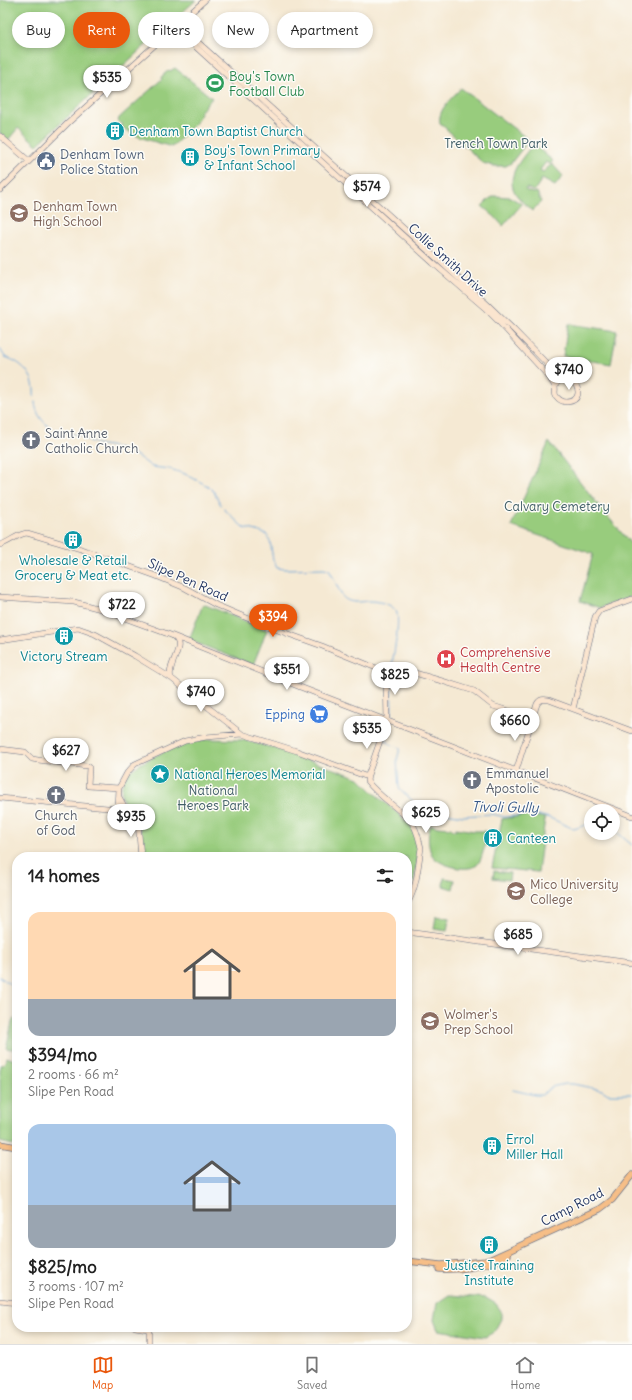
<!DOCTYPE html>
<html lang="en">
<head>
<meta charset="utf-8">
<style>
	:root { --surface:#fff; --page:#f2f2f2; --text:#222; --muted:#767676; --line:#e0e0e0; --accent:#ea580c }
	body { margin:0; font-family:Delius,sans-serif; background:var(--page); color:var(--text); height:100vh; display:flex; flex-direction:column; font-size:15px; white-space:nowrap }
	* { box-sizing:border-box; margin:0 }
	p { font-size:13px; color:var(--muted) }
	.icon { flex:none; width:22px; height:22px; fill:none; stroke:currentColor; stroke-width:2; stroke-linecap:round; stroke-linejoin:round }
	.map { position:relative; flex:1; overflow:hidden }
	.side { position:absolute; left:12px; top:852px; width:400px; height:480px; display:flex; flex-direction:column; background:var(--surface); border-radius:16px; box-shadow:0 2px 6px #0003 }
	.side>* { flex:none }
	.top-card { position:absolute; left:12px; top:12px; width:400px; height:36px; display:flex; gap:8px }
	.controls { position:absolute; left:584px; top:804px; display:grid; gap:8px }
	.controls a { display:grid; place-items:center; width:36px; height:36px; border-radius:50%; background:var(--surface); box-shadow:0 2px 6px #0003; font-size:20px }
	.price { position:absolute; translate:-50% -34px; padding:0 9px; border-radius:14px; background:#fff; color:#222; font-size:13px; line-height:26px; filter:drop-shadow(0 1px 2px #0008) }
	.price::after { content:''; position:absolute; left:50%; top:24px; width:12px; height:9px; margin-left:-6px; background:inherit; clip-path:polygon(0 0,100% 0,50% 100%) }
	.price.selected { background:var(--accent); color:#fff }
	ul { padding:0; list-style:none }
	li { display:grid; align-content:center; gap:8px; height:212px; padding:0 16px }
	li span { display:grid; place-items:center; height:124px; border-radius:12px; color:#555 }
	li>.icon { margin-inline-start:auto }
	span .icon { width:72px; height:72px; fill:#fffc; stroke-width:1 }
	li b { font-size:17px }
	h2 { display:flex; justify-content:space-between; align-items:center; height:48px; padding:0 16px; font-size:17px }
	.tag { padding:0 14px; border-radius:18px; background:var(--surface); box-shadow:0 2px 6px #0003; font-size:14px; line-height:36px }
	.tag.selected { background:var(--accent); color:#fff }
	.menu { display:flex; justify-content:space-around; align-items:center; height:56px; border-top:1px solid var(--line); background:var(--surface); font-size:11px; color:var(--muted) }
	.menu a { display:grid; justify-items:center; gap:2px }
	.menu .selected { color:var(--accent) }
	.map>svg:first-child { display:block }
	.green { fill:#98cc7d; stroke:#5a7e6e }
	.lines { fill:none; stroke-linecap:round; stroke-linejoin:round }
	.stream { stroke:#69a4d9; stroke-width:1 }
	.secondary-casing { stroke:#677087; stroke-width:6 }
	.primary-casing { stroke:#677087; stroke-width:7 }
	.secondary { stroke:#fbe5cf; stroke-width:5 }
	.primary { stroke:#f6be87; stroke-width:5.5 }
	.labels { text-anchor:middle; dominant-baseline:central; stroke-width:3; stroke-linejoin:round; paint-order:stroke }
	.leisure-label { font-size:13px; fill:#27864d; stroke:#fdfcf7; text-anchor:start }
	.culture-label { font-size:13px; fill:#0d838f; stroke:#fdfcf7; text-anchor:start }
	.park-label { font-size:13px; fill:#405e67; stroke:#fdfcf7 }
	.service-label { font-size:13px; fill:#4e5e75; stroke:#fdfcf7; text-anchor:start }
	.education-label { font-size:13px; fill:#785e54; stroke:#fdfcf7; text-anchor:start }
	.street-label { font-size:13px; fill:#1b2f5e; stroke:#fdfcf7 }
	.worship-label { font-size:13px; fill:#5b616d; stroke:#fdfcf7; text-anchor:start }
	.health-label { font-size:13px; fill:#be3a42; stroke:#fdfcf7; text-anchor:start }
	.shop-label { font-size:13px; fill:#366cbe; stroke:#fdfcf7; text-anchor:end }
	.water-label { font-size:14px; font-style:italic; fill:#365889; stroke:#fdfcf7 }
</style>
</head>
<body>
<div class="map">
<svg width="632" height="1344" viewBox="0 0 632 1344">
	<rect width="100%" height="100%" fill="#fdfcf7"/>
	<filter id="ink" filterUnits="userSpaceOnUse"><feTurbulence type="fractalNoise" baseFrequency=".025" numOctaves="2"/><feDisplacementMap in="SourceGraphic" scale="8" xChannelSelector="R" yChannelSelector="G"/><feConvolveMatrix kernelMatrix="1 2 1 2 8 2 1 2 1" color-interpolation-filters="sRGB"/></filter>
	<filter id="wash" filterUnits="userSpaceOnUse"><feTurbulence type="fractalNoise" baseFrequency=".012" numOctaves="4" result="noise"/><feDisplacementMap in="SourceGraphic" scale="16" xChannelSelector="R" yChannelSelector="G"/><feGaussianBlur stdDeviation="0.9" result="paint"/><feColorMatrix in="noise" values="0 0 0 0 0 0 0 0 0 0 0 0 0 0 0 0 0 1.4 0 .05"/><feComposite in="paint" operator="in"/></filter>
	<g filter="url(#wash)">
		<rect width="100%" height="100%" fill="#f5e9d3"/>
		<path class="green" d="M 0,0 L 196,0 L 137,53 L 37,145 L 18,128 L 8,140 L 0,133 Z
			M 175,68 L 212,98 L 200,112 L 201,114 L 196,121 L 196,123 L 172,147 L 139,137 L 121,127 L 123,124 L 118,122 L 119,118 L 162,79 L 161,77 L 169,70 L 170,71 Z
			M 461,88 L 529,140 L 511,163 L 506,166 L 493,166 L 483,163 L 440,123 C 437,110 453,97 461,88 Z
			M 533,144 L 553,161 L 550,164 L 546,162 L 540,170 L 543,172 L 552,164 L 563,176 L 555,186 L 542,179 L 534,191 L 526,188 L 525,190 L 533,193 L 537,192 L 541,202 L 532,211 C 527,206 522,202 518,197 C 502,178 522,159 533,144 Z
			M 495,196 L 510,197 L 522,204 L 503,226 L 495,217 L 482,206 L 489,199 Z
			M 568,324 L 617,331 L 611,364 L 563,356 Z
			M 549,442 L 603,511 L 632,545 L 632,596 L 600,608 L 580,601 L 593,554 L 511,526 Z
			M 203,604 L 267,630 L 253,665 L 189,640 Z
			M 209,739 L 243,740 L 274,748 L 359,778 L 373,792 L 410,824 L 417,839 L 419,850 L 414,881 L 407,893 L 407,857 L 142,857 L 139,812 C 130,811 124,807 122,797 C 121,789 122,780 127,774 C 135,764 175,746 187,742 C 194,741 202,740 209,739 Z
			M 530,815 L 545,818 L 538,872 L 492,868 L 502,819 Z
			M 431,825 L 438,827 L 451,828 L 453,830 L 456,830 L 456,828 L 474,831 L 485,831 C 487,837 486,845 483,852 C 482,856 480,862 477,865 C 467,873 438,865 432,855 C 428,848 427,833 431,825 Z
			M 494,871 L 510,873 L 509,880 L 493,878 Z
			M 444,878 L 455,880 L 453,889 L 443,886 Z
			M 436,916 L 449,918 L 447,931 L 434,929 Z
			M 13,1019 L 17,1020 L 17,1050 L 6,1048 Z
			M 7,1057 L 17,1061 L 17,1146 L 0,1142 L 0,1065 L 4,1064 Z
			M 449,1295 L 486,1298 L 496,1304 L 501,1311 L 501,1319 L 494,1332 L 485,1337 L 438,1330 L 434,1320 L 437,1303 Z"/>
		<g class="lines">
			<path class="stream" d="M 0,349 L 5,357 C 24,363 36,377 34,397
				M 35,402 C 36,413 41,421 51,428
				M 54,429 L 81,436
				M 85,439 L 97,444 L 120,448 L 137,456 L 152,467 L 170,469 L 185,474 L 208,486 L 214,492 L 221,505
				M 224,509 L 244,528 L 257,531 L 267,535 L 270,541 L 273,560 L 277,568 L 285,569 L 324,568 L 329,569 L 342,596 C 349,604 358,602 368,601 C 377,601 391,603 396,611 C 401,620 393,658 391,669
				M 391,675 L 392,719
				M 391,725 L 386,740 L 390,744 L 400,748 L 397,760 L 399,788 L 417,805 L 446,813 L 463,816 L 492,814 L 504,817 L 532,814 L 538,815 L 550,818 L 574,829 L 591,823
				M 613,829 L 632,845
				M 105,857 L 106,854
				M 0,977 L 17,989
				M 513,1090 L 535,1095 L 542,1095 L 551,1087 L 565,1084 L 573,1084 L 602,1090 L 608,1094 L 632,1094"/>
		</g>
	</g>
	<g filter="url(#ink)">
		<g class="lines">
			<defs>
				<path id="secondary" d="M 179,25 L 487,304 L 514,330 L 557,374 L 564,378
					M 175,28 L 433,263 L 485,308 L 498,321 L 550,378 C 551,381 554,384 555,387 C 556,390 554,393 556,396 C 559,400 563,402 567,402 C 593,400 566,359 555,387
					M 0,136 L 29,161
					M 0,190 L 68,123 L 205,0
					M 0,545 C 10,542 17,534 27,533 L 81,549 L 156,576 L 185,588 L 216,605 L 266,626 L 322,646 L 386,672 L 415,673 L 442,681 L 474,691 L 493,706 L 532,718
					M 0,597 L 74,602 L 97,608 L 168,634 L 300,687 L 450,745 L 632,816
					M 0,640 L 78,628 L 95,634 L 135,656 L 171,678 L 242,734
					M 386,672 L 387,721 L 368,775 L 367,781 C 379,797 398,807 411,822 C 417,828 419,840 421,848 C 418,867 417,888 407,904
					M 171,678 C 166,665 187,646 174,637
					M 573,709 L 595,617 L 599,611 L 632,599
					M 0,749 L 25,752 L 32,759 L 38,760 L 87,766 L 89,767 L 88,786 L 119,788
					M 516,771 L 537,704 C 540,699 543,699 549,700 L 632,731
					M 119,797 L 124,806 L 138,823 L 141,857
					M 0,798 L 118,809 L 132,815
					M 118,809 L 119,788 L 127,773 L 135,764 L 185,741 L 206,737 L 242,734 L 297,751 L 365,776 L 368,775
					M 407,932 L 632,963
					M 0,1301 L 17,1303
					M 135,1327 L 148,1329
					M 149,1344 L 149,1327"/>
				<path id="primary" d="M 0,1144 L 17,1147
					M 407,1261 L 441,1265 L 485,1261 L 491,1259 L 600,1209 L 612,1200 L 632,1175
					M 439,1269 C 463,1270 487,1267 508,1255"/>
			</defs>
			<use href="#secondary" class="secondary-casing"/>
			<use href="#primary" class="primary-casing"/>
			<use href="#secondary" class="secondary"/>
			<use href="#primary" class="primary"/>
		</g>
	</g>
	<defs>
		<symbol id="stadium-disc" viewBox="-11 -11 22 22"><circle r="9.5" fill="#2e9e5b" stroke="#fdfcf7"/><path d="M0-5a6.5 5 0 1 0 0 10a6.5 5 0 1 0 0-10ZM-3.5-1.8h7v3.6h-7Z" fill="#fff"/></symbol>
		<symbol id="building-disc" viewBox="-11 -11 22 22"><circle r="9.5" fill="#0f9aa8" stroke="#fdfcf7"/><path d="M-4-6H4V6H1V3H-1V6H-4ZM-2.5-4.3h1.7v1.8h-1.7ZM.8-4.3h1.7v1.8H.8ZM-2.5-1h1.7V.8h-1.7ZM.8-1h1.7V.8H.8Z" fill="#fff"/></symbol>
		<symbol id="civic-disc" viewBox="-11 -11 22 22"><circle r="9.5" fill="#5c6f8a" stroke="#fdfcf7"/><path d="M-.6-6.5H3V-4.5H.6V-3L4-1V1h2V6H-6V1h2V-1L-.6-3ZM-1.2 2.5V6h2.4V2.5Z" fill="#fff"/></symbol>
		<symbol id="school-disc" viewBox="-11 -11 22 22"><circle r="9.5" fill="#8d6e63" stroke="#fdfcf7"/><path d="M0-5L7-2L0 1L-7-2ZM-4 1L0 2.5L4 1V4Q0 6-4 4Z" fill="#fff"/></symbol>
		<symbol id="church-disc" viewBox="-11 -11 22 22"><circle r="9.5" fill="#6b7280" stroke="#fdfcf7"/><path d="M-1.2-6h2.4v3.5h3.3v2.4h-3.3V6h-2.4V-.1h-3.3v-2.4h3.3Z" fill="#fff"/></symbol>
		<symbol id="hospital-disc" viewBox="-11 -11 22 22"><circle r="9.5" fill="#e0444e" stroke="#fdfcf7"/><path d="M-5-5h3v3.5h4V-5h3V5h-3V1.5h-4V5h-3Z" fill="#fff"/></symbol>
		<symbol id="supermarket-disc" viewBox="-11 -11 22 22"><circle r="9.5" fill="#3f7fe0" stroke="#fdfcf7"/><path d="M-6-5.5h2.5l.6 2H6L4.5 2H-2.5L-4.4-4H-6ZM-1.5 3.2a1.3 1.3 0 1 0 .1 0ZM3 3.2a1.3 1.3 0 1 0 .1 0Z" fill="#fff"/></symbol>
		<symbol id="sight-disc" viewBox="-11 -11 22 22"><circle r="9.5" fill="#0f9aa8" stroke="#fdfcf7"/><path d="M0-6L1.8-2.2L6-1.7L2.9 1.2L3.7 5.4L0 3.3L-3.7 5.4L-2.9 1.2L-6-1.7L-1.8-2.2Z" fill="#fff"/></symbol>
		<symbol id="university-disc" viewBox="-11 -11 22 22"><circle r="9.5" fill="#8d6e63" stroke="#fdfcf7"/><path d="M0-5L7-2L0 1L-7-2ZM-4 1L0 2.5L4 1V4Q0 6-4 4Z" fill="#fff"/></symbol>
	</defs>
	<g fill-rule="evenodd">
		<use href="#stadium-disc" x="204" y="72" width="22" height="22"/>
		<use href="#building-disc" x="104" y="120" width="22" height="22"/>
		<use href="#building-disc" x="179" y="146" width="22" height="22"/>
		<use href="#civic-disc" x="35" y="150" width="22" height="22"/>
		<use href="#school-disc" x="8" y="202" width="22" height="22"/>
		<use href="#church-disc" x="20" y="429" width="22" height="22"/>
		<use href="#building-disc" x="62" y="529" width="22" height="22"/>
		<use href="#building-disc" x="53" y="625" width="22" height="22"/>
		<use href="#hospital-disc" x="435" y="648" width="22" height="22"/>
		<use href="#supermarket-disc" x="308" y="703" width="22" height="22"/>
		<use href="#sight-disc" x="149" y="763" width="22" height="22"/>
		<use href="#church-disc" x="461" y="769" width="22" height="22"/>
		<use href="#church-disc" x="45" y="784" width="22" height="22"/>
		<use href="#building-disc" x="482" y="827" width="22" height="22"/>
		<use href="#university-disc" x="505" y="880" width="22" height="22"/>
		<use href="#school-disc" x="419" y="1010" width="22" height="22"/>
		<use href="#building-disc" x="481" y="1135" width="22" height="22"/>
		<use href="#building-disc" x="478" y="1234" width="22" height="22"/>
	</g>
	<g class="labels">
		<g class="leisure-label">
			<text x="229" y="76">Boy's Town<tspan x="229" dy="15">Football Club</tspan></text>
		</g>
		<g class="culture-label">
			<text x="129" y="131">Denham Town Baptist Church</text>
			<text x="204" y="150">Boy's Town Primary<tspan x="204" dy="15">&amp; Infant School</tspan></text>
			<text x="73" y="560" text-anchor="middle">Wholesale &amp; Retail<tspan x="73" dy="15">Grocery &amp; Meat etc.</tspan></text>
			<text x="64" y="656" text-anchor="middle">Victory Stream</text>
			<text x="174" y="774">National Heroes Memorial</text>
			<text x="507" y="838">Canteen</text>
			<text x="506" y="1139">Errol<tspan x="506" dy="15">Miller Hall</tspan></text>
			<text x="489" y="1265" text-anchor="middle">Justice Training<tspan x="489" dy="15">Institute</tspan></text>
		</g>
		<g class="park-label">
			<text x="496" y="143">Trench Town Park</text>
			<text x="557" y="506">Calvary Cemetery</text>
			<text x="213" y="790">National<tspan x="213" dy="15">Heroes Park</tspan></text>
		</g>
		<g class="service-label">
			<text x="60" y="154">Denham Town<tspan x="60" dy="15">Police Station</tspan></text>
		</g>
		<g class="education-label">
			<text x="33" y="206">Denham Town<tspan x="33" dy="15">High School</tspan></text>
			<text x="530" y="884">Mico University<tspan x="530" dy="15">College</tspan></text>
			<text x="444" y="1014">Wolmer's<tspan x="444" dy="15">Prep School</tspan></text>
		</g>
		<g class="street-label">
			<text transform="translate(448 260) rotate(42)">Collie Smith Drive</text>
			<text transform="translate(188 580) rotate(24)">Slipe Pen Road</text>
			<text transform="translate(572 1207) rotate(-27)">Camp Road</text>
		</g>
		<g class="worship-label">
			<text x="45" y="433">Saint Anne<tspan x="45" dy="15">Catholic Church</tspan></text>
			<text x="486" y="773">Emmanuel<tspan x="486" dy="15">Apostolic</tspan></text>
			<text x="56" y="815" text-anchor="middle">Church<tspan x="56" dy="15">of God</tspan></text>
		</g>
		<g class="health-label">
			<text x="460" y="652">Comprehensive<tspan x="460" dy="15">Health Centre</tspan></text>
		</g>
		<g class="shop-label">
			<text x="305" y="714">Epping</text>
		</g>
		<g class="water-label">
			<text transform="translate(505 807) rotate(1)">Tivoli Gully</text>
		</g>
	</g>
</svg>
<div class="controls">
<a><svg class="icon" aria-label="locate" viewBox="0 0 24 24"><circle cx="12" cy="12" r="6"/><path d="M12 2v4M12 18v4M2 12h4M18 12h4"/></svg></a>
</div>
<b class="price" style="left:107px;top:99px">$535</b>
<b class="price" style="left:367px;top:208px">$574</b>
<b class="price" style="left:569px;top:391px">$740</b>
<b class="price" style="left:122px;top:626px">$722</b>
<b class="price selected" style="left:273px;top:638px">$394</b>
<b class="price" style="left:287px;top:691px">$551</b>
<b class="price" style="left:395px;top:696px">$825</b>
<b class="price" style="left:201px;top:713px">$740</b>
<b class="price" style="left:515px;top:742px">$660</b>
<b class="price" style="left:367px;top:750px">$535</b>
<b class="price" style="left:66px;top:772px">$627</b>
<b class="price" style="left:426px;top:834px">$625</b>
<b class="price" style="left:131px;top:838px">$935</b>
<b class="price" style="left:518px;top:956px">$685</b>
<div class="top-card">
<a class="tag">Buy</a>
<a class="tag selected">Rent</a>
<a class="tag">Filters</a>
<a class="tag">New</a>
<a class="tag">Apartment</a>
</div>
<section class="side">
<h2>14 homes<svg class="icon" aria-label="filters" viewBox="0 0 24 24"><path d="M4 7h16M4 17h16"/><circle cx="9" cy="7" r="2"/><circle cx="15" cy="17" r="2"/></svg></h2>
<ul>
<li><span style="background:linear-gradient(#ffd9b3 70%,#9aa5b1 0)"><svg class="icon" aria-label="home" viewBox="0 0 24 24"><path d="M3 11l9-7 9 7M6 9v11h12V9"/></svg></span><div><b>$394/mo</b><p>2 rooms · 66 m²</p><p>Slipe Pen Road</p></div></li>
<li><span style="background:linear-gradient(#a9c7e8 65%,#9aa5b1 0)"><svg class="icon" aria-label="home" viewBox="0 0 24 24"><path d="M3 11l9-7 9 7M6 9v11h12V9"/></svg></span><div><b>$825/mo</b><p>3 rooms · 107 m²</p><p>Slipe Pen Road</p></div></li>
</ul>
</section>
</div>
<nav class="menu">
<a class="selected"><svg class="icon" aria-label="map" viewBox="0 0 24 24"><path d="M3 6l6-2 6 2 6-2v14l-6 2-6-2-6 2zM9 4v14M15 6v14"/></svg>Map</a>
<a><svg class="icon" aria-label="saved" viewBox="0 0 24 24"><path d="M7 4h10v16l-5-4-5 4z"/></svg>Saved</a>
<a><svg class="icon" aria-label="home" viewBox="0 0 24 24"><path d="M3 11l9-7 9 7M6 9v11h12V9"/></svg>Home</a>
</nav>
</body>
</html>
